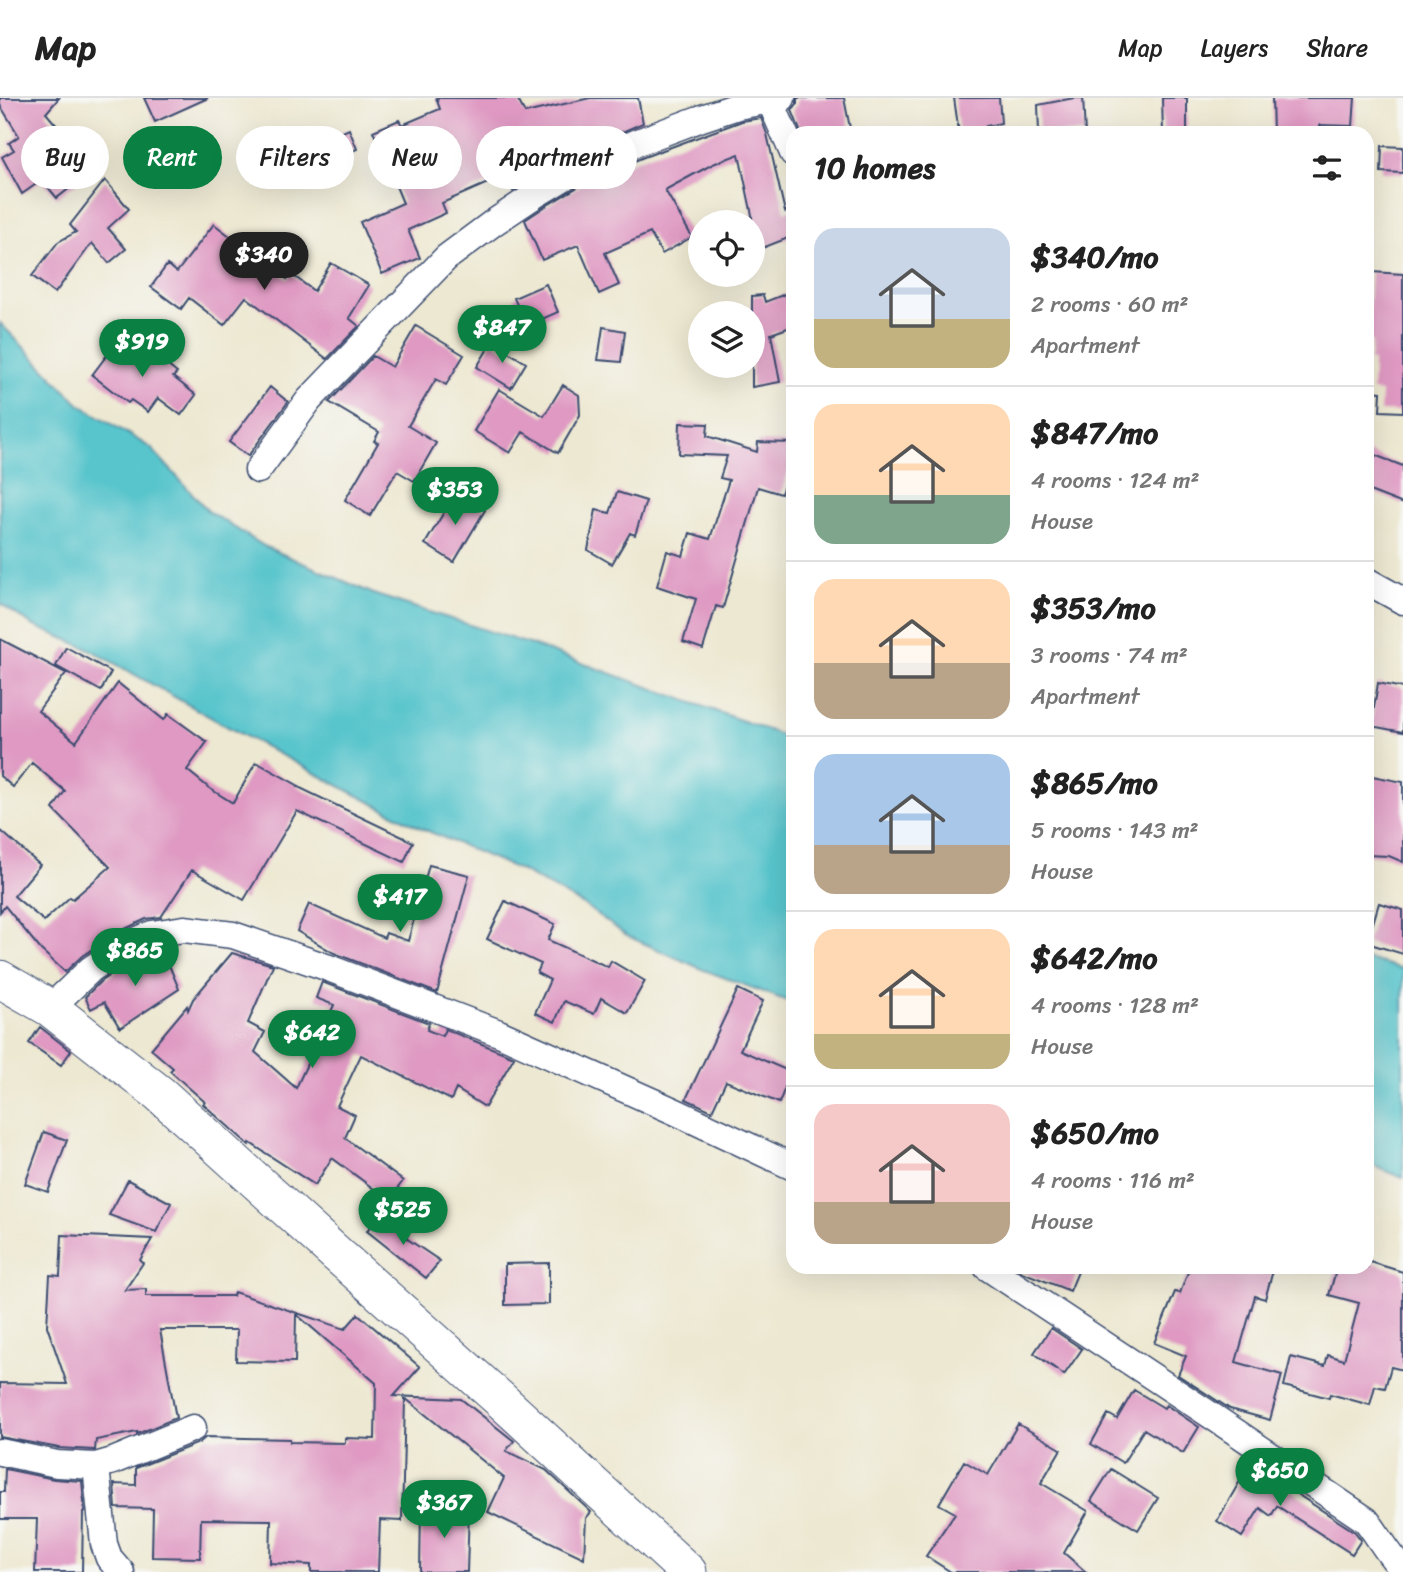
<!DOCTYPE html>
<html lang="en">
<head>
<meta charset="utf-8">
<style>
	:root { --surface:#fff; --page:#f2f2f2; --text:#222; --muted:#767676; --line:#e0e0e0; --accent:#0b8043 }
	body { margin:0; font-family:Sriracha,sans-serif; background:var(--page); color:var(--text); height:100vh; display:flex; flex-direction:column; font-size:26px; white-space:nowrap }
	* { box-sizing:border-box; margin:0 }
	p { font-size:23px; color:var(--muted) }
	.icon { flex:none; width:38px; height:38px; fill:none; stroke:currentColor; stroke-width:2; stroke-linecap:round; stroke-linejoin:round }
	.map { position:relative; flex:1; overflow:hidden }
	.side { position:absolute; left:786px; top:28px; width:588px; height:1148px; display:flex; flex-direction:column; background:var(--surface); border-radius:21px; box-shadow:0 7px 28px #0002 }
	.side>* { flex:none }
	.top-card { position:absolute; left:21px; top:28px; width:660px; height:63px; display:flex; gap:14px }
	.fabs { position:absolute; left:688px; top:112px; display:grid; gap:14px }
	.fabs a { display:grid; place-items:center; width:77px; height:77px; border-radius:50%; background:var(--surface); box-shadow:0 7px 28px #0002; font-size:35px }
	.price { position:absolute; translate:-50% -60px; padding:0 16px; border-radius:24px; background:var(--accent); color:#fff; font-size:23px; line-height:46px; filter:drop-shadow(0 2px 4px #0008) }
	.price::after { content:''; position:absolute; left:50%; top:42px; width:21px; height:16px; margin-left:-10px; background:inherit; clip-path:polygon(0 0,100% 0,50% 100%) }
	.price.current { background:#222; color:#fff }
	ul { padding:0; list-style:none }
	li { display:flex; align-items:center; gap:21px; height:175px; padding:0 28px }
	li+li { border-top:2px solid var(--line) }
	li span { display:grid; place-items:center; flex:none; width:196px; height:140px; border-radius:21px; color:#555 }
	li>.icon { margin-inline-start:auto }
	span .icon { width:84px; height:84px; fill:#fffc; stroke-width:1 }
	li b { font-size:30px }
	h2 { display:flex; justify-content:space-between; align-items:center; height:84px; padding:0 28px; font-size:30px }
	.chip { padding:0 24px; border-radius:32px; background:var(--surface); box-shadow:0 7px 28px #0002; font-size:24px; line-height:63px }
	.chip.current { background:var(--accent); color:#fff }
	header { display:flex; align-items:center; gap:42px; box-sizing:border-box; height:98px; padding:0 35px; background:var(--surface); border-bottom:2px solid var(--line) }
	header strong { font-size:33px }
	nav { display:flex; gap:38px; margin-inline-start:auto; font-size:24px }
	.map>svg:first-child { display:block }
	.water { fill:#58c5cc; stroke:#3a7a95; stroke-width:2 }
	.building { fill:#df99c2 }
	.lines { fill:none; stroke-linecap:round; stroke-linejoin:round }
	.street-casing { stroke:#3a4b6f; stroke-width:29 }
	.secondary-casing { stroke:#3a4b6f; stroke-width:39 }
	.street { stroke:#fff; stroke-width:26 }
	.secondary { stroke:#fff; stroke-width:37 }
</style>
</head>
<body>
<header>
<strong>Map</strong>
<nav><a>Map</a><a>Layers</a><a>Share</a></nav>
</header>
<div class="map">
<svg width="1403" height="1474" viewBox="0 0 1403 1474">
	<rect width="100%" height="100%" fill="#f6f6f2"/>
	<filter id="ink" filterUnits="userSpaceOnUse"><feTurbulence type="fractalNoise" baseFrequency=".0143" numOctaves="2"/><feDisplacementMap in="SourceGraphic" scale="14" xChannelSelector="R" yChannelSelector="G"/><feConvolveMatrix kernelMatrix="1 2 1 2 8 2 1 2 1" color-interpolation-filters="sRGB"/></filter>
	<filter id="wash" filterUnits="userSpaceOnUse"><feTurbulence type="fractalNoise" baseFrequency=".00686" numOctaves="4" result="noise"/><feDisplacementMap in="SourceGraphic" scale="28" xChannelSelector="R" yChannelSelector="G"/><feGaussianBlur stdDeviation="1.57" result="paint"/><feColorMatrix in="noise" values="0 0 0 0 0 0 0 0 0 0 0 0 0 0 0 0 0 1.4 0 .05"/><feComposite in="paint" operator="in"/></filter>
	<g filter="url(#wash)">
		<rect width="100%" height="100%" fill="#ede8d1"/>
		<path class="water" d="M 0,225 L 79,306 L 151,350 L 208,413 L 264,448 L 376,497 L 532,547 L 793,641 L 793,905 L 704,872 L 627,838 L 584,807 L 522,773 L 421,730 L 351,694 L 230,630 L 89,551 L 32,527 L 0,505 Z
			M 1367,861 L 1403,871 L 1403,1080 L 1367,1065 Z"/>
		<g id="blocks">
			<path class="building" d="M 0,0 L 59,0 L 46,15 L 94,71 L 57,100 L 42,82 L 22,96 L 2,59 L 14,52 L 9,45 L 19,38 L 0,7 Z
				M 144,0 L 208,0 L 155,24 Z
				M 436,0 L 517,0 L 525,15 L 590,0 L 638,0 L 643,25 L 578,53 L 513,93 L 506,77 L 442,105 L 446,115 L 408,132 L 420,160 L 382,176 L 360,124 L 403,105 L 373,33 L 399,22 L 402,27 L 440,11 Z
				M 797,0 L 844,0 L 851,35 L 801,35 L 792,12 L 797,6 Z
				M 954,0 L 999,0 L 1001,25 L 986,28 L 987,35 L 959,35 Z
				M 1074,0 L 1083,0 L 1085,35 L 1039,35 L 1038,7 Z
				M 1162,0 L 1187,0 L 1187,35 L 1163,35 Z
				M 1272,0 L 1355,0 L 1353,28 L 1320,27 L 1320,35 L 1273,35 Z
				M 761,20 L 767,36 L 785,114 L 793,110 L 793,138 L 752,154 L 752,117 L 739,56 L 713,66 L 665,92 L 692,139 L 662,156 L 650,135 L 605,155 L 619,187 L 599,196 L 578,147 L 542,162 L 525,122 L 546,108 L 593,80 L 644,59 L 742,23 Z
				M 349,31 L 357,51 L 325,65 L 316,46 Z
				M 1382,48 L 1403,49 L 1403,75 L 1381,74 Z
				M 105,82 L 129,111 L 108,130 L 126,151 L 109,165 L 92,145 L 55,195 L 32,178 L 58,144 L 76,134 L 70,127 Z
				M 214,126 L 287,181 L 291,176 L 314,193 L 331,165 L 369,187 L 349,220 L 359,228 L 327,261 L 246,199 L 224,227 L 189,200 L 181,211 L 151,189 L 167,167 L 177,174 Z
				M 1371,174 L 1403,176 L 1403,314 L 1380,313 L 1381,294 L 1372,293 L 1373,263 L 1370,263 L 1372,243 L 1367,243 Z
				M 546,186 L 558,214 L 526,228 L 514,200 Z
				M 793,193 L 793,228 L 771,236 L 780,284 L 752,289 L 752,198 L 763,197 L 765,204 Z
				M 416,228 L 464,257 L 446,287 L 436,281 L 408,328 L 436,345 L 414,383 L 397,373 L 370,418 L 345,402 L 378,345 L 374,343 L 379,334 L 329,304 L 373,258 L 392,269 Z
				M 603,229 L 625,233 L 621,264 L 598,262 Z
				M 120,240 L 148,260 L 152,255 L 177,275 L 173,279 L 196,297 L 181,317 L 158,300 L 148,314 L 131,302 L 128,305 L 92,277 Z
				M 492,244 L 526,265 L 511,290 L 477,269 Z
				M 563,287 L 579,297 L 580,317 L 558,355 L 523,334 L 510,355 L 474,333 L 499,291 L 544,318 Z
				M 270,289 L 288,304 L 248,358 L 229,344 Z
				M 680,325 L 708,326 L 707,338 L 757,354 L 758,344 L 793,345 L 793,369 L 790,369 L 781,396 L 758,389 L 723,510 L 716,508 L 703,551 L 683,544 L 696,501 L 657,488 L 667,453 L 683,458 L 690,435 L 710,441 L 729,382 L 720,380 L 727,358 L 679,356 Z
				M 1367,354 L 1403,368 L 1403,406 L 1367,392 Z
				M 456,394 L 485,412 L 454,464 L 425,446 Z
				M 617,394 L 646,403 L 635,437 L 630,435 L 612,466 L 588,452 L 596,412 L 610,415 Z
				M 0,541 L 66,575 L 38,613 L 76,644 L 118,585 L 164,622 L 168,616 L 207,644 L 187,672 L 209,690 L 233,705 L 256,664 L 299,688 L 298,689 L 413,744 L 404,764 L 297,713 L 244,802 L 192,772 L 161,819 L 146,821 L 116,835 L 82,858 L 65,874 L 41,852 L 5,808 L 0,814 L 0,732 L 40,767 L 14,798 L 44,823 L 70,799 L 73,801 L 110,769 L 53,711 L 65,693 L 32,665 L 13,689 L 0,678 Z
				M 66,549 L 111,574 L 101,593 L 56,568 Z
				M 1378,585 L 1403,590 L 1403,634 L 1371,628 Z
				M 1367,677 L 1403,684 L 1403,764 L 1389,758 L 1367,757 Z
				M 429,767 L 469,777 L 437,895 L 334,855 L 297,833 L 309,806 L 384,840 L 386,835 L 408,843 Z
				M 505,803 L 555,826 L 548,842 L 608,869 L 611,863 L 645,883 L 627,915 L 601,900 L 594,916 L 564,903 L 555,924 L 535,915 L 550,882 L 537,875 L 541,866 L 487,841 Z
				M 1379,805 L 1403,812 L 1403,856 L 1367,845 Z
				M 162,850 L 179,891 L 120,930 L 104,904 L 91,911 L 85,899 L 101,883 L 133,862 Z
				M 232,855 L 273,867 L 248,925 L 265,934 L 255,954 L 296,990 L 334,907 L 316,900 L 322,884 L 429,925 L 427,932 L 442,938 L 445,931 L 514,959 L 485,1009 L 456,991 L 451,1002 L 361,957 L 337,1008 L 355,1017 L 345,1040 L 403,1083 L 389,1102 L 332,1060 L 315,1087 L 250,1045 L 249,1047 L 203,1006 L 205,1004 L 170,973 L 173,970 L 151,951 L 187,908 L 188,912 L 193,901 Z
				M 738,891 L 763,903 L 740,952 L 791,974 L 779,1005 L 726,983 L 712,1013 L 686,1001 Z
				M 40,929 L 71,953 L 61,967 L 29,945 Z
				M 44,1034 L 67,1042 L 48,1094 L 25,1086 Z
				M 128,1082 L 171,1105 L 156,1134 L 109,1117 Z
				M 376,1120 L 385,1126 L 389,1122 L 408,1137 L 406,1140 L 440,1163 L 426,1180 L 367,1133 Z
				M 62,1137 L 152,1141 L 140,1162 L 143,1165 L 125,1192 L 146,1191 L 146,1198 L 233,1198 L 234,1194 L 345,1231 L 358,1216 L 420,1269 L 394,1298 L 461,1301 L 514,1343 L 506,1353 L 546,1372 L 591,1414 L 586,1420 L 584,1460 L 488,1414 L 504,1380 L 405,1300 L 402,1423 L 380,1422 L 378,1474 L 311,1474 L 311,1467 L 270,1465 L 271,1422 L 201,1421 L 200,1460 L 152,1459 L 153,1411 L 116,1410 L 114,1386 L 136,1387 L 136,1370 L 199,1345 L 206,1339 L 290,1341 L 290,1344 L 345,1345 L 345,1340 L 375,1341 L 376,1285 L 296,1216 L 295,1264 L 236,1263 L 237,1232 L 160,1232 L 176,1320 L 137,1336 L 137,1334 L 96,1342 L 95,1352 L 94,1352 L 59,1350 L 0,1339 L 0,1285 L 67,1286 L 47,1228 L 50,1177 L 60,1178 Z
				M 1367,1163 L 1403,1174 L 1403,1272 L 1391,1269 L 1385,1290 L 1375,1288 L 1370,1307 L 1330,1296 L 1329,1300 L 1284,1288 L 1291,1259 L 1325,1268 L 1328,1257 L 1344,1262 L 1359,1205 L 1329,1197 L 1337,1169 L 1367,1169 Z
				M 549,1165 L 549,1206 L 505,1207 L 505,1166 Z
				M 1016,1169 L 1080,1169 L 1070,1193 L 1022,1174 Z
				M 1190,1169 L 1274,1169 L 1265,1201 L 1255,1198 L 1236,1264 L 1282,1277 L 1270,1322 L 1230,1311 L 1178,1277 L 1186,1258 L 1154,1245 L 1175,1194 L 1180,1195 Z
				M 1051,1230 L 1082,1251 L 1064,1277 L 1034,1255 Z
				M 1134,1292 L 1164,1310 L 1166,1307 L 1199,1329 L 1183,1355 L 1144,1331 L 1123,1365 L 1091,1346 L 1108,1316 L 1117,1321 Z
				M 1018,1326 L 1061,1351 L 1041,1385 L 1088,1413 L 1064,1455 L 1086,1474 L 951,1474 L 926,1458 L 955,1415 L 939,1406 L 964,1363 L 988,1377 Z
				M 1251,1364 L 1289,1389 L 1288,1390 L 1355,1434 L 1361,1442 L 1352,1456 L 1277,1408 L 1271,1418 L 1260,1410 L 1242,1439 L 1217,1423 Z
				M 5,1371 L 54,1381 L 82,1383 L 85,1414 L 83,1414 L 82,1474 L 35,1474 L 37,1421 L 0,1421 L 0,1394 L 4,1394 Z
				M 1111,1371 L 1158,1400 L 1138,1432 L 1091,1403 Z
				M 421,1409 L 469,1410 L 467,1474 L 420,1474 Z"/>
		</g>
	</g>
	<g filter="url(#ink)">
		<use href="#blocks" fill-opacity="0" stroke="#3a4b6f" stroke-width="2"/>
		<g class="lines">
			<defs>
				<path id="street" d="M 769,0 L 793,55
					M 258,372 L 309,302 L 446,160 L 493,125 L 538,95 L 586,66 L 638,44 L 699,21 L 738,8 L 782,0
					M 1367,483 L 1403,503
					M 50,910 L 91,871 L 125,848 L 152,836 L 184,831 L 233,837 L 326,869 L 499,935 L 676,1014 L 793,1069
					M 987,1169 L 1209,1316 L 1366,1422 C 1379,1438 1388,1457 1403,1471
					M 0,1354 L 57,1366 L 96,1368 L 113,1363 L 193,1330
					M 96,1368 L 104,1446 L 109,1460 L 121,1474"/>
				<path id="secondary" d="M 0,881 L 50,910 L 160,996 L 331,1151 L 502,1303 L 688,1474"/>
			</defs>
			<use href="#street" class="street-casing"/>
			<use href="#secondary" class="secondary-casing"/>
			<use href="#street" class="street"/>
			<use href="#secondary" class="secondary"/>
		</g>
	</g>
</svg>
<div class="fabs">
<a><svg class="icon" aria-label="locate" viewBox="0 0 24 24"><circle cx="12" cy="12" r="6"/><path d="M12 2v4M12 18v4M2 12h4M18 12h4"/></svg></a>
<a><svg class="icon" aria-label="layers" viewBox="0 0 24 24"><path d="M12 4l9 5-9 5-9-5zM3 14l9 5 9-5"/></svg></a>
</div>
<b class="price current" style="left:264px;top:194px">$340</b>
<b class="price" style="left:502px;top:267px">$847</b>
<b class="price" style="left:142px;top:281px">$919</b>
<b class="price" style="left:455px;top:429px">$353</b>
<b class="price" style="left:400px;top:836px">$417</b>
<b class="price" style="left:135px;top:890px">$865</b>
<b class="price" style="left:312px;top:972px">$642</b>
<b class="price" style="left:403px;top:1149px">$525</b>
<b class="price" style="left:1280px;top:1410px">$650</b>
<b class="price" style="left:444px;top:1442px">$367</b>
<div class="top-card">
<a class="chip">Buy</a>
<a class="chip current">Rent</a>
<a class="chip">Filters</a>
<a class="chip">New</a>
<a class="chip">Apartment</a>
</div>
<section class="side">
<h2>10 homes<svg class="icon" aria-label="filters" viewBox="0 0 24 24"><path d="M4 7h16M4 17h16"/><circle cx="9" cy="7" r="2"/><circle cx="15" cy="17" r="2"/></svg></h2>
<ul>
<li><span style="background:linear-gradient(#c9d6e8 65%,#c2b280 0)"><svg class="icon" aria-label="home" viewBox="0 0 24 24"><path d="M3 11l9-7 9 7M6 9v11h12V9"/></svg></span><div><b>$340/mo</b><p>2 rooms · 60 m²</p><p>Apartment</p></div></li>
<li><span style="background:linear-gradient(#ffd9b3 65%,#7fa58c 0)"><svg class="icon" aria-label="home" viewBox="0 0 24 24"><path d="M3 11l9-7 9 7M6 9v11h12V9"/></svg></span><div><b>$847/mo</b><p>4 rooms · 124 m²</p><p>House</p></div></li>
<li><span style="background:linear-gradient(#ffd9b3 60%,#b9a48a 0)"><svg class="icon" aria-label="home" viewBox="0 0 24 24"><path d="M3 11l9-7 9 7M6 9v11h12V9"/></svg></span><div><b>$353/mo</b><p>3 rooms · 74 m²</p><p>Apartment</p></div></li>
<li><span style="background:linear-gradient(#a9c7e8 65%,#b9a48a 0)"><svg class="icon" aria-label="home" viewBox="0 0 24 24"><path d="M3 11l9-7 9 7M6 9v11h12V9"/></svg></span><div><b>$865/mo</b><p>5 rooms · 143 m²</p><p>House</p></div></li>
<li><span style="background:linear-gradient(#ffd9b3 75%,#c2b280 0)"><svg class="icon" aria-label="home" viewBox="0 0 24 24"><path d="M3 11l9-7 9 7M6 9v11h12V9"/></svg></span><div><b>$642/mo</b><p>4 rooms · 128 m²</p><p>House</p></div></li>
<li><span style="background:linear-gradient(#f6c9c9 70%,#b9a48a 0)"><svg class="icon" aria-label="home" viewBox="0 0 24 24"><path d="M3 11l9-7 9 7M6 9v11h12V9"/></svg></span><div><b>$650/mo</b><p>4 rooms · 116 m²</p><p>House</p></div></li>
</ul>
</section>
</div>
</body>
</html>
